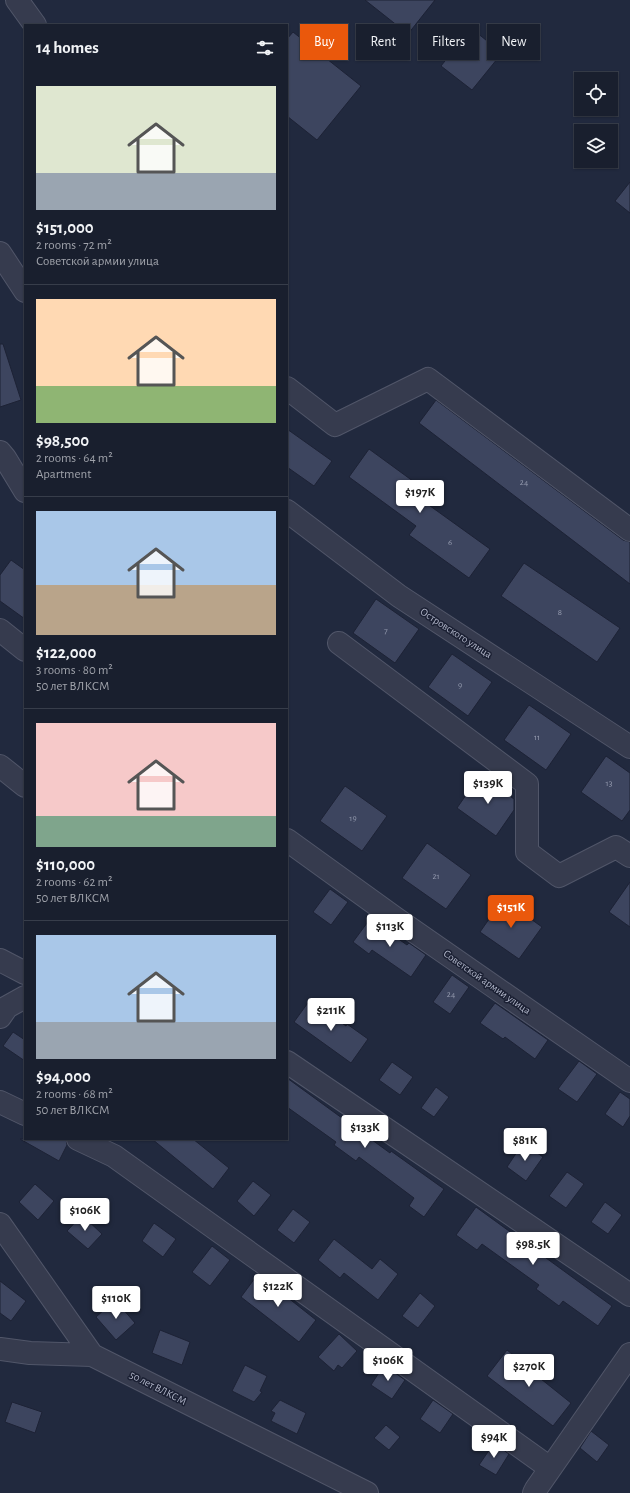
<!DOCTYPE html>
<html lang="en">
<head>
<meta charset="utf-8">
<style>
	:root { --surface:#191f2e; --page:#222736; --text:#f1f3f6; --muted:#9fa2aa; --line:#373d4a; --accent:#ea580c }
	body { margin:0; font-family:"Alegreya Sans",sans-serif; background:var(--page); color:var(--text); height:100vh; display:flex; flex-direction:column; font-size:15px; white-space:nowrap }
	* { box-sizing:border-box; margin:0 }
	p { font-size:13px; color:var(--muted) }
	.icon { flex:none; width:22px; height:22px; fill:none; stroke:currentColor; stroke-width:2; stroke-linecap:round; stroke-linejoin:round }
	.map { position:relative; flex:1; overflow:hidden }
	.drawer { position:absolute; left:24px; top:24px; width:264px; height:1116px; display:flex; flex-direction:column; background:var(--surface); border-radius:0px; box-shadow:0 1px 3px #0004,0 0 0 1px var(--line) }
	.drawer>* { flex:none }
	.top-card { position:absolute; left:300px; top:24px; width:270px; height:36px; display:flex; gap:8px }
	.fabs { position:absolute; left:574px; top:72px; display:grid; gap:8px }
	.fabs a { display:grid; place-items:center; width:44px; height:44px; border-radius:0px; background:var(--surface); box-shadow:0 1px 3px #0004,0 0 0 1px var(--line); font-size:20px }
	.price { position:absolute; translate:-50% -34px; padding:0 9px; border-radius:4px; background:#fff; color:#222; font-size:13px; line-height:26px; filter:drop-shadow(0 1px 2px #0008) }
	.price::after { content:''; position:absolute; left:50%; top:24px; width:12px; height:9px; margin-left:-6px; background:inherit; clip-path:polygon(0 0,100% 0,50% 100%) }
	.price.on { background:var(--accent); color:#fff }
	ul { padding:0; list-style:none }
	li { display:grid; align-content:center; gap:8px; height:212px; padding:0 12px }
	li+li { border-top:1px solid var(--line) }
	li span { display:grid; place-items:center; height:124px; border-radius:0px; color:#555 }
	li>.icon { margin-inline-start:auto }
	span .icon { width:72px; height:72px; fill:#fffc; stroke-width:1 }
	li b { font-size:17px }
	h2 { display:flex; justify-content:space-between; align-items:center; height:48px; padding:0 12px; font-size:17px }
	.pill { padding:0 14px; border-radius:0px; background:var(--surface); box-shadow:0 1px 3px #0004,0 0 0 1px var(--line); font-size:14px; line-height:36px }
	.pill.on { background:var(--accent); color:#fff }
	.map>svg:first-child { display:block }
	.building { fill:#3d455f; stroke:#1d2235 }
	.lines { fill:none; stroke-linecap:round; stroke-linejoin:round }
	.minor-casing { stroke:#515669; stroke-width:24 }
	.minor { stroke:#363b4e; stroke-width:22 }
	.labels { text-anchor:middle; dominant-baseline:central; stroke-width:3; stroke-linejoin:round; paint-order:stroke }
	.number-label { font-size:9px; fill:#949aae }
	.street-label { font-size:11px; fill:#b1b6c9; stroke:#1b2033 }
</style>
</head>
<body>
<div class="map">
<svg width="630" height="1493" viewBox="0 0 630 1493">
	<rect width="100%" height="100%" fill="#21293e"/>
	<path class="building" d="M 365,0 L 435,0 L 408,34 Z
		M 471,28 L 502,53 L 472,90 L 441,66 Z
		M 293,32 L 361,86 L 317,140 L 287,116 L 287,39 Z
		M 630,182 L 630,213 L 615,201 Z
		M 0,344 L 3,344 L 21,400 L 0,407 Z
		M 436,400 L 623,540 L 630,542 L 630,584 L 419,423 Z
		M 287,429 L 332,461 L 314,486 L 287,467 Z
		M 369,449 L 432,495 L 426,503 L 490,549 L 469,578 L 409,535 L 416,526 L 349,477 Z
		M 11,560 L 25,570 L 25,619 L 0,601 L 0,575 Z
		M 524,563 L 620,628 L 597,662 L 501,596 Z
		M 376,599 L 419,629 L 395,663 L 353,633 Z
		M 452,654 L 492,682 L 468,716 L 428,687 Z
		M 529,705 L 571,734 L 546,770 L 504,740 Z
		M 606,756 L 630,773 L 630,810 L 622,821 L 581,792 Z
		M 480,775 L 514,799 L 514,810 L 496,836 L 457,808 Z
		M 345,786 L 387,816 L 362,851 L 320,821 Z
		M 427,843 L 471,875 L 446,909 L 402,878 Z
		M 630,882 L 630,927 L 609,912 Z
		M 330,889 L 348,902 L 331,925 L 313,912 Z
		M 503,899 L 542,927 L 519,959 L 480,932 Z
		M 370,919 L 407,945 L 409,943 L 426,955 L 411,977 L 372,950 L 369,954 L 353,942 Z
		M 452,975 L 469,987 L 450,1014 L 433,1002 Z
		M 310,1000 L 346,1026 L 347,1024 L 368,1039 L 351,1063 L 294,1022 Z
		M 495,1003 L 548,1040 L 535,1059 L 505,1037 L 503,1039 L 480,1023 Z
		M 13,1032 L 25,1040 L 25,1061 L 3,1046 Z
		M 579,1061 L 597,1074 L 577,1102 L 558,1089 Z
		M 392,1062 L 413,1077 L 400,1095 L 379,1080 Z
		M 287,1078 L 390,1153 L 391,1151 L 444,1189 L 424,1217 L 409,1206 L 414,1198 L 359,1157 L 356,1161 L 334,1145 L 336,1142 L 287,1107 Z
		M 436,1087 L 449,1097 L 434,1117 L 421,1108 Z
		M 620,1092 L 630,1099 L 630,1116 L 623,1127 L 605,1114 Z
		M 20,1139 L 66,1139 L 67,1145 L 59,1161 Z
		M 152,1139 L 193,1139 L 229,1168 L 213,1189 Z
		M 523,1143 L 543,1157 L 526,1181 L 507,1167 Z
		M 567,1172 L 584,1184 L 566,1208 L 549,1196 Z
		M 253,1181 L 271,1195 L 254,1216 L 237,1201 Z
		M 35,1184 L 54,1201 L 38,1220 L 19,1202 Z
		M 605,1202 L 622,1215 L 608,1234 L 591,1222 Z
		M 476,1207 L 612,1306 L 598,1326 L 563,1301 L 559,1306 L 536,1289 L 539,1285 L 482,1244 L 477,1250 L 456,1235 Z
		M 293,1209 L 310,1222 L 294,1243 L 277,1230 Z
		M 82,1215 L 102,1234 L 88,1249 L 67,1231 Z
		M 154,1223 L 176,1239 L 163,1257 L 142,1241 Z
		M 334,1239 L 372,1269 L 380,1259 L 398,1274 L 378,1300 L 344,1273 L 340,1278 L 318,1260 Z
		M 212,1246 L 230,1260 L 210,1286 L 192,1272 Z
		M 258,1274 L 316,1320 L 299,1342 L 241,1297 Z
		M 0,1281 L 26,1301 L 11,1321 L 0,1313 Z
		M 420,1293 L 435,1306 L 418,1328 L 402,1316 Z
		M 115,1300 L 135,1323 L 116,1340 L 96,1317 Z
		M 160,1330 L 190,1342 L 182,1365 L 152,1353 Z
		M 339,1334 L 357,1351 L 342,1368 L 338,1365 L 334,1371 L 318,1357 Z
		M 507,1350 L 527,1366 L 526,1367 L 571,1403 L 553,1426 L 487,1376 Z
		M 245,1365 L 267,1376 L 260,1391 L 262,1392 L 254,1402 L 232,1391 Z
		M 384,1365 L 405,1380 L 392,1399 L 371,1385 Z
		M 280,1400 L 306,1413 L 297,1434 L 271,1421 L 275,1413 L 271,1411 Z
		M 433,1400 L 453,1414 L 440,1433 L 420,1419 Z
		M 12,1402 L 42,1412 L 35,1433 L 5,1422 Z
		M 386,1425 L 400,1437 L 389,1450 L 374,1438 Z
		M 591,1431 L 609,1445 L 597,1462 L 580,1448 Z
		M 494,1443 L 509,1454 L 496,1475 L 479,1465 Z"/>
	<g class="lines">
		<defs>
			<path id="minor" d="M 17,0 L 35,25
				M 0,253 L 25,291
				M 287,388 L 335,425 L 428,379 L 630,530
				M 0,452 L 5,458 L 25,491
				M 287,511 L 399,596 L 630,747
				M 0,630 L 25,650
				M 339,643 L 527,784 L 527,852 L 559,876 L 616,847 L 630,856
				M 0,766 L 25,786
				M 287,840 L 395,918 L 630,1081
				M 0,960 L 25,973
				M 0,1017 L 7,1007 L 25,997
				M 287,1062 L 630,1295
				M 0,1102 L 25,1114
				M 78,1139 L 114,1156 L 550,1468
				M 0,1224 L 92,1355 L 367,1493
				M 0,1349 L 30,1353 L 92,1355
				M 534,1493 L 536,1489 L 630,1354"/>
		</defs>
		<use href="#minor" class="minor-casing"/>
		<use href="#minor" class="minor"/>
	</g>
	<g class="labels">
		<g class="number-label">
			<text x="524" y="482">24</text>
			<text x="450" y="542">6</text>
			<text x="560" y="612">8</text>
			<text x="386" y="631">7</text>
			<text x="460" y="685">9</text>
			<text x="537" y="737">11</text>
			<text x="609" y="783">13</text>
			<text x="353" y="818">19</text>
			<text x="436" y="876">21</text>
			<text x="451" y="994">24</text>
		</g>
		<g class="street-label">
			<text transform="translate(456 633) rotate(33)">Островского улица</text>
			<text transform="translate(487 982) rotate(35)">Советской армии улица</text>
			<text transform="translate(158 1388) rotate(27)">50 лет ВЛКСМ</text>
		</g>
	</g>
</svg>
<div class="fabs">
<a><svg class="icon" aria-label="locate" viewBox="0 0 24 24"><circle cx="12" cy="12" r="6"/><path d="M12 2v4M12 18v4M2 12h4M18 12h4"/></svg></a>
<a><svg class="icon" aria-label="layers" viewBox="0 0 24 24"><path d="M12 4l9 5-9 5-9-5zM3 14l9 5 9-5"/></svg></a>
</div>
<b class="price" style="left:420px;top:514px">$197K</b>
<b class="price" style="left:488px;top:805px">$139K</b>
<b class="price on" style="left:511px;top:929px">$151K</b>
<b class="price" style="left:390px;top:948px">$113K</b>
<b class="price" style="left:331px;top:1032px">$211K</b>
<b class="price" style="left:365px;top:1149px">$133K</b>
<b class="price" style="left:525px;top:1162px">$81K</b>
<b class="price" style="left:85px;top:1232px">$106K</b>
<b class="price" style="left:533px;top:1266px">$98.5K</b>
<b class="price" style="left:278px;top:1308px">$122K</b>
<b class="price" style="left:116px;top:1320px">$110K</b>
<b class="price" style="left:388px;top:1382px">$106K</b>
<b class="price" style="left:529px;top:1388px">$270K</b>
<b class="price" style="left:494px;top:1459px">$94K</b>
<div class="top-card">
<a class="pill on">Buy</a>
<a class="pill">Rent</a>
<a class="pill">Filters</a>
<a class="pill">New</a>
</div>
<section class="drawer">
<h2>14 homes<svg class="icon" aria-label="filters" viewBox="0 0 24 24"><path d="M4 7h16M4 17h16"/><circle cx="9" cy="7" r="2"/><circle cx="15" cy="17" r="2"/></svg></h2>
<ul>
<li><span style="background:linear-gradient(#dfe7d0 70%,#9aa5b1 0)"><svg class="icon" aria-label="home" viewBox="0 0 24 24"><path d="M3 11l9-7 9 7M6 9v11h12V9"/></svg></span><div><b>$151,000</b><p>2 rooms · 72 m²</p><p>Советской армии улица</p></div></li>
<li><span style="background:linear-gradient(#ffd9b3 70%,#8fb573 0)"><svg class="icon" aria-label="home" viewBox="0 0 24 24"><path d="M3 11l9-7 9 7M6 9v11h12V9"/></svg></span><div><b>$98,500</b><p>2 rooms · 64 m²</p><p>Apartment</p></div></li>
<li><span style="background:linear-gradient(#a9c7e8 60%,#b9a48a 0)"><svg class="icon" aria-label="home" viewBox="0 0 24 24"><path d="M3 11l9-7 9 7M6 9v11h12V9"/></svg></span><div><b>$122,000</b><p>3 rooms · 80 m²</p><p>50 лет ВЛКСМ</p></div></li>
<li><span style="background:linear-gradient(#f6c9c9 75%,#7fa58c 0)"><svg class="icon" aria-label="home" viewBox="0 0 24 24"><path d="M3 11l9-7 9 7M6 9v11h12V9"/></svg></span><div><b>$110,000</b><p>2 rooms · 62 m²</p><p>50 лет ВЛКСМ</p></div></li>
<li><span style="background:linear-gradient(#a9c7e8 70%,#9aa5b1 0)"><svg class="icon" aria-label="home" viewBox="0 0 24 24"><path d="M3 11l9-7 9 7M6 9v11h12V9"/></svg></span><div><b>$94,000</b><p>2 rooms · 68 m²</p><p>50 лет ВЛКСМ</p></div></li>
</ul>
</section>
</div>
</body>
</html>
